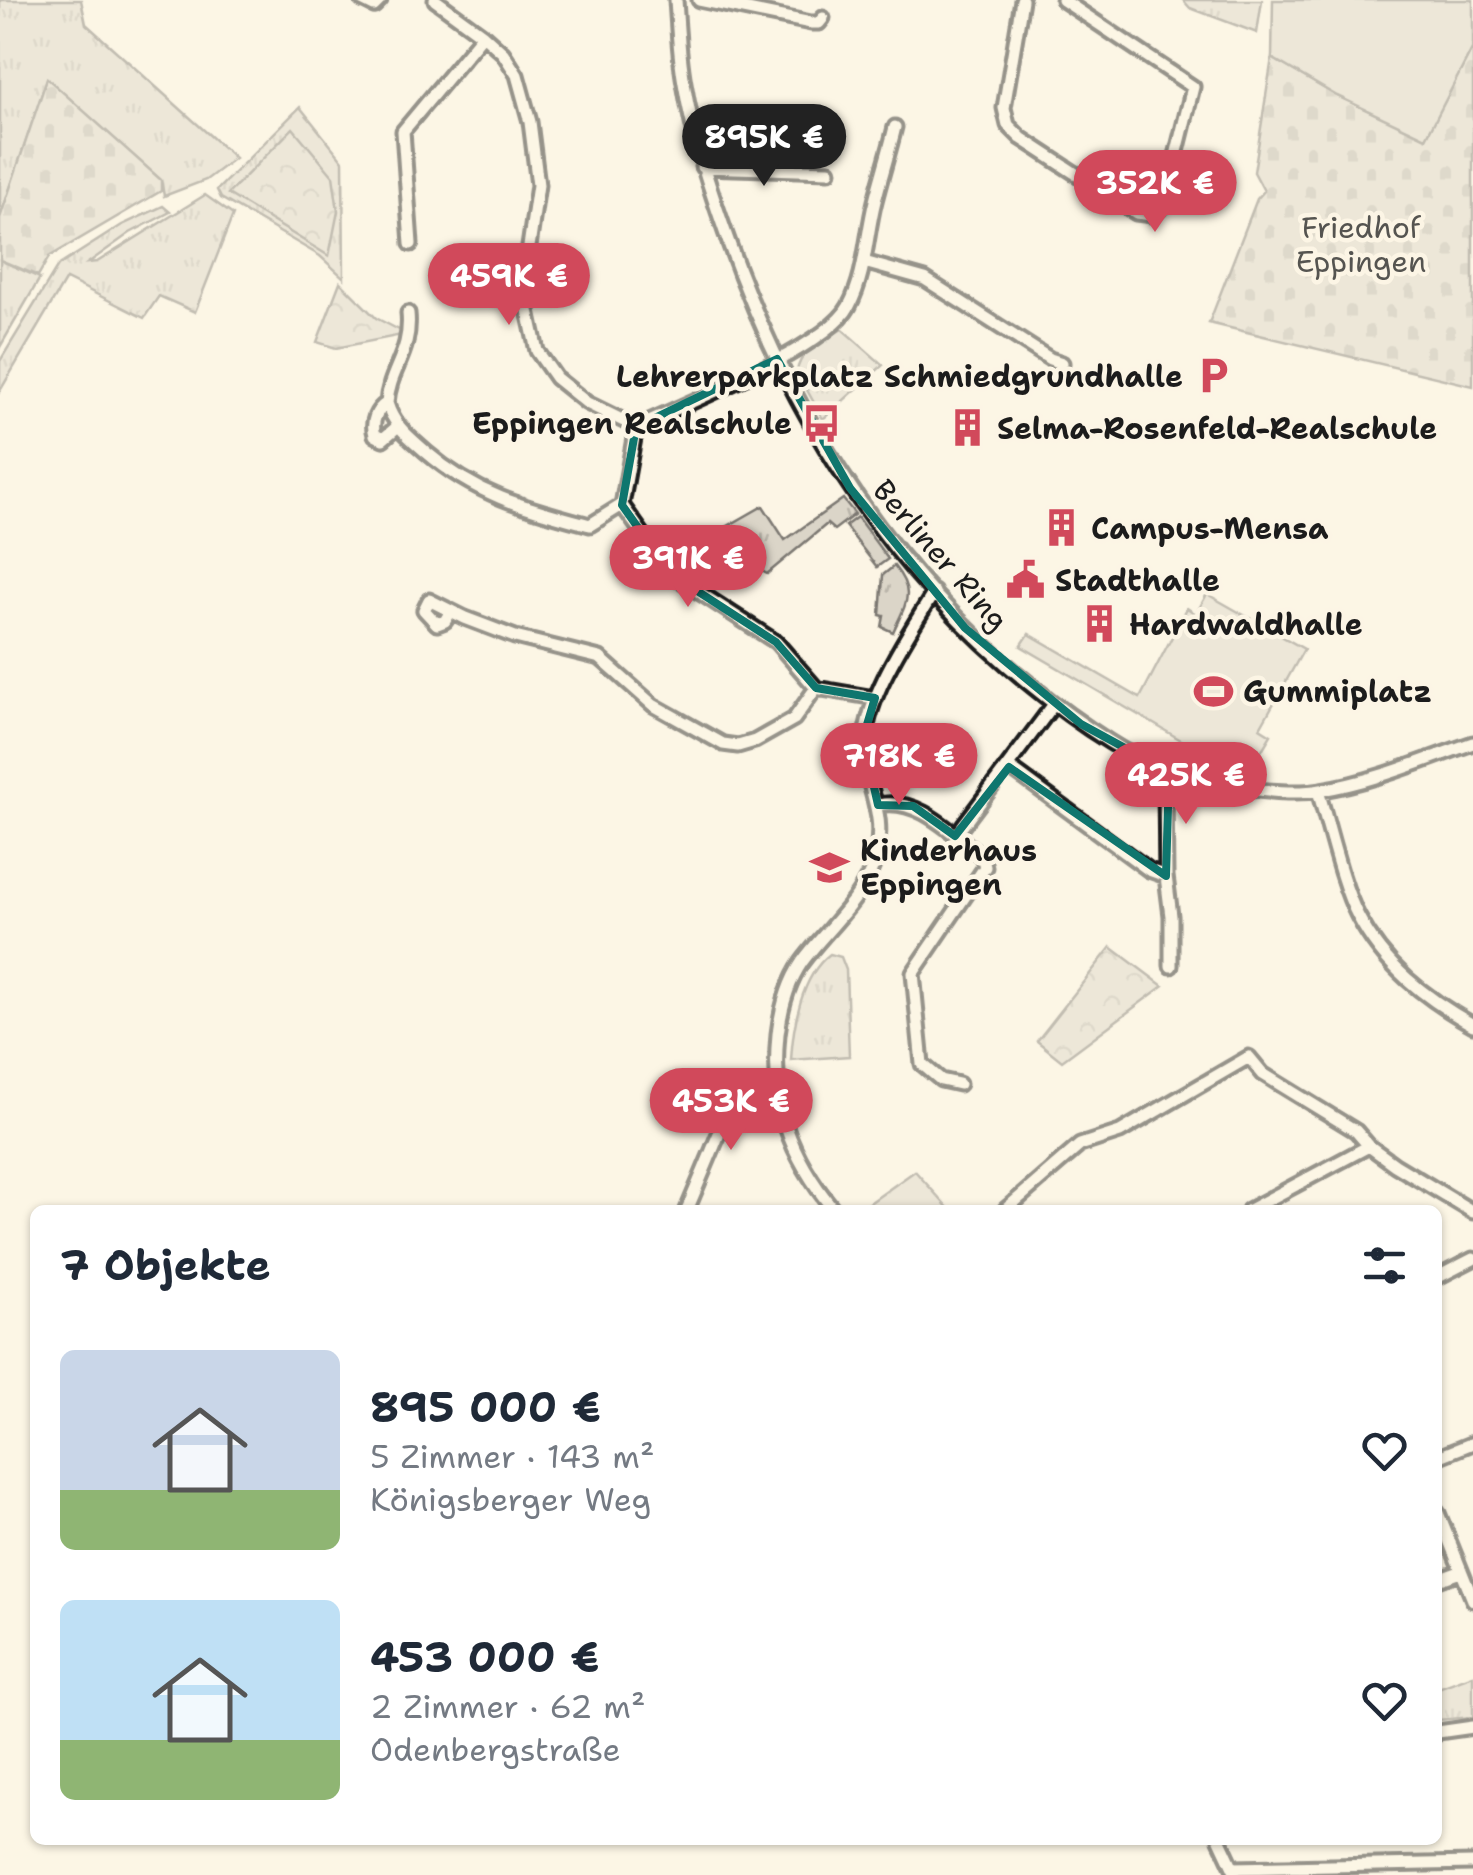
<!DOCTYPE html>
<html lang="de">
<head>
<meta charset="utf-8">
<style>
	:root { --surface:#fff; --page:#f6f6f7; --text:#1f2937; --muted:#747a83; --accent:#d1495b }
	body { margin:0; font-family:"Shantell Sans",sans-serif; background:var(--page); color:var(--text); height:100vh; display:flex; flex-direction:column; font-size:38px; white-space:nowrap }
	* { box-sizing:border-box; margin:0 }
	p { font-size:32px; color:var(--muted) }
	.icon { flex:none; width:55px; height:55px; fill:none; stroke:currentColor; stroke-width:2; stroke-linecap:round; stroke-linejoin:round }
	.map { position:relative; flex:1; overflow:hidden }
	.sheet { position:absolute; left:30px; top:1205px; width:1412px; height:640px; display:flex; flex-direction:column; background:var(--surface); border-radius:15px; box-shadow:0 2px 8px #0004 }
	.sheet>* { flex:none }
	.price { position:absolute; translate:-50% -85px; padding:0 22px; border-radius:35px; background:var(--accent); color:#fff; font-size:32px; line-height:65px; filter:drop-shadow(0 2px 5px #0008) }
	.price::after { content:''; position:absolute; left:50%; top:60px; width:30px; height:22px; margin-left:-15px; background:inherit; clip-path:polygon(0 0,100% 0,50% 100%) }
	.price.selected { background:#222; color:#fff }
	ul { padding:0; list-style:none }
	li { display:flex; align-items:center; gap:30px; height:250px; padding:0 30px }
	li span { display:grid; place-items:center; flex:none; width:280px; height:200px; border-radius:15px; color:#555 }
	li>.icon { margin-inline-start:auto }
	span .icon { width:120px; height:120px; fill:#fffc; stroke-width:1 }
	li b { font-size:42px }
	h2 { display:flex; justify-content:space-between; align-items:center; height:120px; padding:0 30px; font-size:42px }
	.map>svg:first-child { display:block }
	.grass { fill:url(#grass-tufts); stroke:#7c7872; stroke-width:2.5 }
	.cemetery { fill:url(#cemetery-stones); stroke:#7c7872; stroke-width:2.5 }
	.park { fill:url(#park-crowns); stroke:#7c7872; stroke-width:2.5 }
	.garden { fill:#dbd5c8; stroke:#7c7872; stroke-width:2.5 }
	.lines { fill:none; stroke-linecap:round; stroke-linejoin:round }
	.street-casing { stroke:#1c1c1c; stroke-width:19 }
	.street { stroke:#fcf5e5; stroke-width:11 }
	.marked { fill:none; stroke:#0f766e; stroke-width:8; stroke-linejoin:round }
	.labels { text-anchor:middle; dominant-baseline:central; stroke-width:9; stroke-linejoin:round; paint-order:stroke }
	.park-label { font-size:30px; fill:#555450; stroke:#fcf5e5 }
	.poi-label { font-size:30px; font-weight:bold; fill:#1c1c1c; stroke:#fcf5e5; text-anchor:start }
	.street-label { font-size:30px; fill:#1c1c1c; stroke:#fcf5e5 }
</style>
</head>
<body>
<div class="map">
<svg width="1473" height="1875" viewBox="0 0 1473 1875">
	<defs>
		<pattern id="grass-tufts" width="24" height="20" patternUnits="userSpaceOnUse" patternTransform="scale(2.5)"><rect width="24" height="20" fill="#dbd5c8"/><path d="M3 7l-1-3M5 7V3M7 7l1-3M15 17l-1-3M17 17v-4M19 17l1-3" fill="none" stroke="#bbb6ab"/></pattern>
		<pattern id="cemetery-stones" width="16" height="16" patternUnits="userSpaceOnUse" patternTransform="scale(2.5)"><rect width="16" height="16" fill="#dbd5c8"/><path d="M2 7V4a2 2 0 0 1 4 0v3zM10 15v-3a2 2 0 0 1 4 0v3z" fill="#bbb6ab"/></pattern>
		<pattern id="park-crowns" width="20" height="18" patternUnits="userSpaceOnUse" patternTransform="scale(2.5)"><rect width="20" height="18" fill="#dbd5c8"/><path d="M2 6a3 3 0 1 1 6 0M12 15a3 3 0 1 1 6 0" fill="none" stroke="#bbb6ab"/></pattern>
	</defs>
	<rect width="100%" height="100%" fill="#fcf5e5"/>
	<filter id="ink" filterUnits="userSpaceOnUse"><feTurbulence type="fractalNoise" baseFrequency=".01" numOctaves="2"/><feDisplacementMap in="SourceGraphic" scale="20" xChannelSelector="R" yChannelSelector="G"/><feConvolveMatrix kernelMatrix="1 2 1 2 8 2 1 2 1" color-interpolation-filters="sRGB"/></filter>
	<g filter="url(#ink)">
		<path class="grass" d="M 0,0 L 81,0 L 86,24 L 235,158 L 206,180 L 164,196 L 161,180 L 47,79 L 0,218 Z
			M 1183,0 L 1262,0 L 1257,33 L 1190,8 Z
			M 300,107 L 343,161 L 344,278 L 320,256 L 221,198 L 217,190 Z
			M 205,195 L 233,215 L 195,312 L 159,296 L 144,318 L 66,279 L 0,391 L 0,361 L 58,266 L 122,225 L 163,206 L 170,212 L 130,233 L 88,263 L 97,262 Z
			M 0,260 L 40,278 L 0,347 Z
			M 842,329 L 883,365 L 823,419 L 797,372 C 799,350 825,340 842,329 Z
			M 843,499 L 855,514 L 834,530 L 827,524 L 767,574 L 721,547 L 714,534 L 763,506 L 785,540 Z
			M 857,517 L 888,559 L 877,567 L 845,526 Z
			M 894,566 C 916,593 906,603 893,632 L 882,627 L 884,616 L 880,615 L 883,575 Z
			M 830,954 L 841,957 L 846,970 L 849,1056 L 791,1060 C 793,1026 801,976 830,954 Z
			M 915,1171 L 950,1210 L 864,1207 Z
			M 1473,1675 L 1473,1717 L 1438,1720 L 1438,1688 Z"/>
		<path class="cemetery" d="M 1473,47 L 1473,386 L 1209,323 L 1257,199 L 1264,191 L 1254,172 L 1272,58 L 1337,96 L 1426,137 Z
			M 47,78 L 161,180 L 161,191 L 49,257 L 38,276 L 0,260 L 0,218 Z"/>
		<path class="park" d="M 293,128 L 333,176 L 338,211 L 329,256 L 228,194 Z
			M 340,282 L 376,318 L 403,332 L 402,335 L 336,348 L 317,342 Z
			M 1111,947 L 1163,986 L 1062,1061 L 1037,1041 Z"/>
		<path class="garden" d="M 1273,0 L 1473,0 L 1473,47 L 1426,138 L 1337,96 L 1272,58 Z
			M 1207,594 L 1304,649 L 1260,728 L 1271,735 L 1249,772 L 1193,747 L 1021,646 L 1029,634 L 1140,698 L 1187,608 L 1196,614 Z"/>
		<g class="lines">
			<defs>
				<path id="street" d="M 362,0 L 374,6 L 380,0
					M 435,0 L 483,35 L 503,53 L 517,75 L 530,122 L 538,185 L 523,288 L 537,351 L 556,378 L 587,403 L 636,427 C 683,405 827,348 849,306 C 866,274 866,236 875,201 C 881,177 889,152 895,127
					M 676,0 C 678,27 679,56 684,83 C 693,138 710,190 729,243 C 791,416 887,569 1032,686 C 1072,719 1143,769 1194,782 C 1205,785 1219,785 1231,787 C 1259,790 1293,795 1321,790 C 1373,782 1424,760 1473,743
					M 699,0 L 811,23 L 819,23 L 823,18
					M 1022,0 L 1004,108 L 1008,125 L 1021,138 L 1136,213 L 1152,215 L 1162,207 L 1166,196 L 1193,87 L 1063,0
					M 702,167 L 829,171
					M 411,244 L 403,131 L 483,35
					M 864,262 L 925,279 L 1050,359 L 1062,363
					M 387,403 C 389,370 412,353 408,313
					M 397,427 L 383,439 L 375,435 C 371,422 376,410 387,403 C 394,426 408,436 426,452 C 477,496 526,508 590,525 L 622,505
					M 636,427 L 622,505 L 671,574 L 776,642 L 816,688 L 875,698
					M 451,611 L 445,621 L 437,624 L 424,610 L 429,600 L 465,618 L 515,637 L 600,658 L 653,705 L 723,744 L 738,746 L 755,741 L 794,719 L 816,688
					M 1009,767 L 1149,870 L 1166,876 L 1171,916 L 1171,966
					M 1318,791 C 1329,826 1342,886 1358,916 C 1384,966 1425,998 1473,1025
					M 878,805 C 918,796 951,833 982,856 L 985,867 L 913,973 L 922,1064 L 941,1080 L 959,1084
					M 955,836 L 1054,704
					M 1166,876 L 1165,786 L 1169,772
					M 687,1210 L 726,1117 L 778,1101
					M 834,1210 C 789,1155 771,1105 778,1034 C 781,1008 787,984 802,962 C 826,929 866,897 876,856 C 885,814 870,797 865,759 C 858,706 908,636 934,592
					M 1005,1210 L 1080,1145 L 1120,1132 L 1249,1057 L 1263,1074 L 1356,1131 L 1369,1146 L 1395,1165 L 1473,1212
					M 1249,1210 L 1369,1146
					M 1438,1277 L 1473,1259
					M 1438,1457 L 1473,1443
					M 1438,1513 L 1473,1600
					M 1438,1580 L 1460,1572
					M 1438,1732 L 1473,1727
					M 1220,1840 L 1235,1872
					M 1233,1868 L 1473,1863"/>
			</defs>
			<use href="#street" class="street-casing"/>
			<use href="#street" class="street"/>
		</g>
	</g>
	<path d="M0 0H1473V1875H0ZM 777,359 L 850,488 L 965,628 L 1081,724 L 1169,772 L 1166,876 L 1009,767 L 955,836 L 913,806 L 878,805 L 863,738 L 875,698 L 816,688 L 776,642 L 671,574 L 622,505 L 636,427 Z" fill="#fcf5e5" fill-opacity=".55" fill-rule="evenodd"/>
	<path class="marked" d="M 777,359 L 850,488 L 965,628 L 1081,724 L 1169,772 L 1166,876 L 1009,767 L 955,836 L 913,806 L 878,805 L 863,738 L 875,698 L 816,688 L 776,642 L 671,574 L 622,505 L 636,427 Z"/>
	<defs>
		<symbol id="parking-bare" viewBox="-9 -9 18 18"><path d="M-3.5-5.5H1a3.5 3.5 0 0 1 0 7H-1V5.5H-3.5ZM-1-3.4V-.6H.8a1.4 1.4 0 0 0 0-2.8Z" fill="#d1495b" stroke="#fcf5e5" stroke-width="2.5" paint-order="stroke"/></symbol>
		<symbol id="bus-bare" viewBox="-9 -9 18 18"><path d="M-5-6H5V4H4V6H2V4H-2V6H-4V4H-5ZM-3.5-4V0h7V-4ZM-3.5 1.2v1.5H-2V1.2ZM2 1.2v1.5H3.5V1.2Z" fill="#d1495b" stroke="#fcf5e5" stroke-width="2.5" paint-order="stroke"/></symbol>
		<symbol id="building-bare" viewBox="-9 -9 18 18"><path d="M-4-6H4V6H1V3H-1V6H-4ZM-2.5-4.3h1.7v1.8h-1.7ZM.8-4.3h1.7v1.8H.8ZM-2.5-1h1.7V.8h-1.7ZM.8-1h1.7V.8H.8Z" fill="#d1495b" stroke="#fcf5e5" stroke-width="2.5" paint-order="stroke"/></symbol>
		<symbol id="civic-bare" viewBox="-9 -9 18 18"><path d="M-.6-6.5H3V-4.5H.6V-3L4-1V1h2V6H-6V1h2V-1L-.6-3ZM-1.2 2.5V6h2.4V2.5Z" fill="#d1495b" stroke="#fcf5e5" stroke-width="2.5" paint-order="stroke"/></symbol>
		<symbol id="stadium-bare" viewBox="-9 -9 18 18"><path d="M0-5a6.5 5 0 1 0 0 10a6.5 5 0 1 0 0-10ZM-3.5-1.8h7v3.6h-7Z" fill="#d1495b" stroke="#fcf5e5" stroke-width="2.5" paint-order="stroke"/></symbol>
		<symbol id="school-bare" viewBox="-9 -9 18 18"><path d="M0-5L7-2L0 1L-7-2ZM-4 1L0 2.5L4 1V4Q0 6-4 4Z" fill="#d1495b" stroke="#fcf5e5" stroke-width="2.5" paint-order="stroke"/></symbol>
	</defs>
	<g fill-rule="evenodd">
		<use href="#parking-bare" x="1186" y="348" width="55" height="55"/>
		<use href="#bus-bare" x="794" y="396" width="55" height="55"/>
		<use href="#building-bare" x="940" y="400" width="55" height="55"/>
		<use href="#building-bare" x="1034" y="500" width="55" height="55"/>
		<use href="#civic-bare" x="998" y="552" width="55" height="55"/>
		<use href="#building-bare" x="1072" y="596" width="55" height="55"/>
		<use href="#stadium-bare" x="1186" y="664" width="55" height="55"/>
		<use href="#school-bare" x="802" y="840" width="55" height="55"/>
	</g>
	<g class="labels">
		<g class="park-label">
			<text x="1361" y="227">Friedhof<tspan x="1361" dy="34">Eppingen</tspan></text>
		</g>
		<g class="poi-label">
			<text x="1183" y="376" text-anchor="end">Lehrerparkplatz Schmiedgrundhalle</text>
			<text x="792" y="423" text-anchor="end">Eppingen Realschule</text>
			<text x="997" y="428">Selma-Rosenfeld-Realschule</text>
			<text x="1091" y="528">Campus-Mensa</text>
			<text x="1055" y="580">Stadthalle</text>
			<text x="1129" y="624">Hardwaldhalle</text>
			<text x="1243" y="691">Gummiplatz</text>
			<text x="860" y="850">Kinderhaus<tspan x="860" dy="34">Eppingen</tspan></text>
		</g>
		<g class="street-label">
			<text transform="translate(941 555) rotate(49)">Berliner Ring</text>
		</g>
	</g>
</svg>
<b class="price selected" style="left:764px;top:189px">895K €</b>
<b class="price" style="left:1155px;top:235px">352K €</b>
<b class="price" style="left:509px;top:328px">459K €</b>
<b class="price" style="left:688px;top:610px">391K €</b>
<b class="price" style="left:899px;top:808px">718K €</b>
<b class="price" style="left:1186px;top:827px">425K €</b>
<b class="price" style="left:731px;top:1153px">453K €</b>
<section class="sheet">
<h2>7 Objekte<svg class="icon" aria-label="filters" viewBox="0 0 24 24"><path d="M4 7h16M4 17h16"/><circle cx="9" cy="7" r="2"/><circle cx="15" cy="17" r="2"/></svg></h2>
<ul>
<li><span style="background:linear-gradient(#c9d6e8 70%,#8fb573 0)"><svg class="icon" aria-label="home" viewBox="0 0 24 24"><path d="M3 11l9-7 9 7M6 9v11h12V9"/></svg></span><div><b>895 000 €</b><p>5 Zimmer · 143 m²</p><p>Königsberger Weg</p></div><svg class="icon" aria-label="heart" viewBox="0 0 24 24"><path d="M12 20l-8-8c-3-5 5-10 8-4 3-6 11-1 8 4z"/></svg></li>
<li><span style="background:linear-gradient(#bfe0f5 70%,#8fb573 0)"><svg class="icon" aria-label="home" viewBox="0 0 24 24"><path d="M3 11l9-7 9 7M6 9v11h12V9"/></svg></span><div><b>453 000 €</b><p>2 Zimmer · 62 m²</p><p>Odenbergstraße</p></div><svg class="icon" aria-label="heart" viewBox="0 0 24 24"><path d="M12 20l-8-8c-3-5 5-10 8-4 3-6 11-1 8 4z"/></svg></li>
</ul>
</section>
</div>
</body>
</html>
